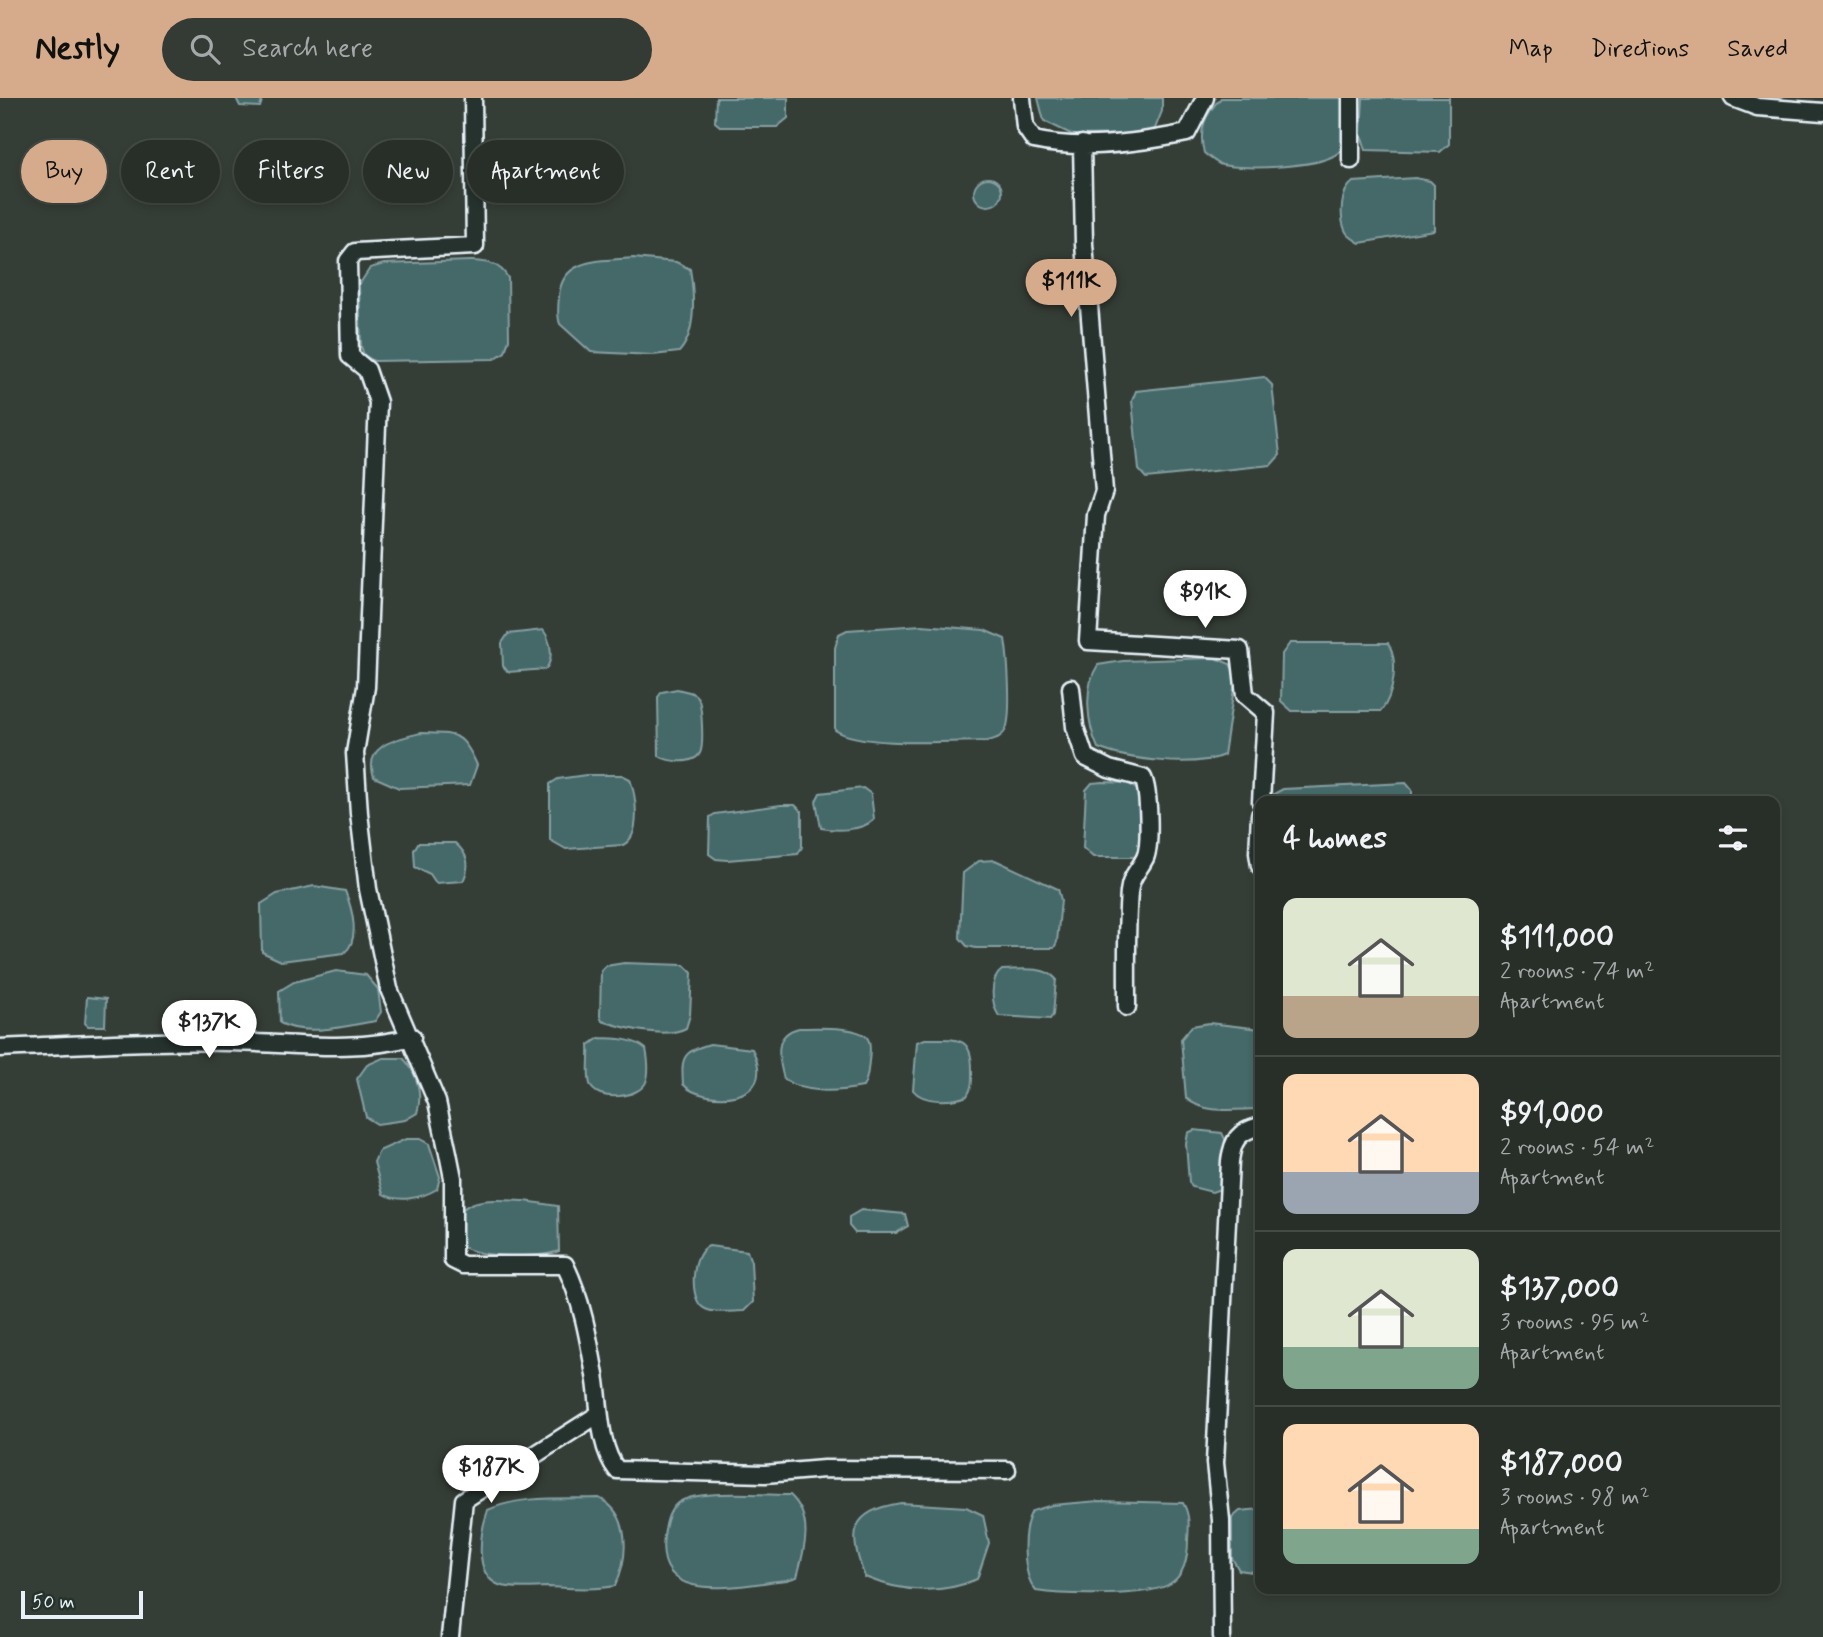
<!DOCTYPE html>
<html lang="en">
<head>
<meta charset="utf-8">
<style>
	:root { --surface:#282e28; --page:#343a34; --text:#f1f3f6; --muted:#a5a8a8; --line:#444a45; --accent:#d6ab8b }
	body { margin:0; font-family:Mynerve,sans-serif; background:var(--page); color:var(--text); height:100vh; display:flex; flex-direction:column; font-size:26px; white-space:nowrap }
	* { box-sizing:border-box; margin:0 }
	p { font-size:23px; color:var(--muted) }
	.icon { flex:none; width:38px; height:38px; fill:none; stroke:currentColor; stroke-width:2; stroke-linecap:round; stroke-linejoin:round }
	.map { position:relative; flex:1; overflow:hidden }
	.side { position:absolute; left:1255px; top:698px; width:525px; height:798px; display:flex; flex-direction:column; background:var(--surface); border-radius:14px; box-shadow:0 4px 10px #0003,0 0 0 2px var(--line) }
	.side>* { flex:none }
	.banner { position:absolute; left:21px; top:42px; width:665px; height:63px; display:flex; gap:14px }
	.scale { position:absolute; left:21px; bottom:18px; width:122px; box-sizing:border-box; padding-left:7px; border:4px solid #e8f1f8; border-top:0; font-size:19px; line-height:24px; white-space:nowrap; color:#e8f1f8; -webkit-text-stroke:5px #26332d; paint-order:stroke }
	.price { position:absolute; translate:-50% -60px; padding:0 16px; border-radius:24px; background:#fff; color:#222; font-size:23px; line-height:46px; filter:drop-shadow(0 2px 4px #0008) }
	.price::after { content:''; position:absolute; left:50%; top:42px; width:21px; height:16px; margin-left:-10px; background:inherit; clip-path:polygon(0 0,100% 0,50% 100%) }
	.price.current { background:var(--accent); color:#111 }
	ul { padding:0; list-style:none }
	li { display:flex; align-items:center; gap:21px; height:175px; padding:0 28px }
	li+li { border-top:2px solid var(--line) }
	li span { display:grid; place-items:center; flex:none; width:196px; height:140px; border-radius:14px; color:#555 }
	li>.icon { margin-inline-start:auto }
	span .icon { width:84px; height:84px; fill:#fffc; stroke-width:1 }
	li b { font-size:30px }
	h2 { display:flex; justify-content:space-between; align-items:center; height:84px; padding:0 28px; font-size:30px }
	.pill { padding:0 24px; border-radius:32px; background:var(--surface); box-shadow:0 4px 10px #0003,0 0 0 2px var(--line); font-size:24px; line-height:63px }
	.pill.current { background:var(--accent); color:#111 }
	header { display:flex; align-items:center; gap:42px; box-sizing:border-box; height:98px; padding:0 35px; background:var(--accent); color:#111 }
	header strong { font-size:33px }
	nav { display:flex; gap:38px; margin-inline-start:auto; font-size:24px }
	.search { width:490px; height:63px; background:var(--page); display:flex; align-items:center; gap:18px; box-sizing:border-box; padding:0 24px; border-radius:38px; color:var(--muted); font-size:26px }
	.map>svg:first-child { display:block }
	.water { fill:#446968; stroke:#869fa2; stroke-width:2 }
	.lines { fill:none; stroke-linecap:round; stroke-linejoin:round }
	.minor-casing { stroke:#e8f1f8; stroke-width:21 }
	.minor { stroke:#26332d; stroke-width:16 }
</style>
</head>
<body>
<header>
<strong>Nestly</strong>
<div class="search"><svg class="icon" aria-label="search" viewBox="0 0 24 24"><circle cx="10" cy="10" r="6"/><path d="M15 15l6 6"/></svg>Search here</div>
<nav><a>Map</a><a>Directions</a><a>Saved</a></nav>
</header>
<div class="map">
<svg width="1823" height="1539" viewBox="0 0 1823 1539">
	<rect width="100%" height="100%" fill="#353e36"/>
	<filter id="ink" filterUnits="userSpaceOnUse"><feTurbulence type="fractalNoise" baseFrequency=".0143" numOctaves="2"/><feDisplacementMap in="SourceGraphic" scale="14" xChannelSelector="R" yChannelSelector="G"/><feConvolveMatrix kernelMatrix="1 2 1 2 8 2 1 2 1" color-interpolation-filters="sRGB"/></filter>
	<g filter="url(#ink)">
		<path class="water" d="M 236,0 L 263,0 L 260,9 L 240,8 Z
			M 716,0 L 788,0 L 788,20 L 777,29 L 721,29 L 715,24 Z
			M 1038,0 L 1162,0 L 1162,13 L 1154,33 L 1146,36 L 1073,37 L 1044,23 Z
			M 1221,0 L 1343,0 C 1345,16 1351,40 1340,53 C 1326,70 1244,72 1222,67 C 1216,65 1209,59 1204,55 C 1198,32 1205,16 1221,0 Z
			M 1363,0 L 1449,0 L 1449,46 L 1440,54 L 1366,52 L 1361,36 Z
			M 1415,80 L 1430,83 L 1434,87 L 1434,132 L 1360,145 C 1355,142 1349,139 1346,134 C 1339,120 1340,93 1353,84 Z
			M974 94a14 14 0 1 1 28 0a14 14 0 1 1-28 0Z
			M 633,160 L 676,164 L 690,171 C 694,195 697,235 679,254 L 653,257 L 591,254 L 560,226 C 557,218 558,208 559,199 C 561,159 602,163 633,160 Z
			M 470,163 C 487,164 499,164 508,180 L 509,241 L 505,254 L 494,261 L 374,263 L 364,257 L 361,248 L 359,187 L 370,170 L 384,166 Z
			M 1264,279 L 1272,287 L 1280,357 L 1271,367 L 1146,380 L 1139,372 L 1132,303 L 1136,293 Z
			M 922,527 L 984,532 L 1005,541 C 1008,559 1012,616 1006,631 C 1003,639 995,641 988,643 C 954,643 861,650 835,632 L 835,550 L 839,536 L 847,532 Z
			M 543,532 C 551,542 554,560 546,571 L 508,574 L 503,568 L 502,545 L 508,536 Z
			M 1290,545 L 1388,545 C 1399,562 1394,597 1381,613 L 1292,613 L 1281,603 L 1282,556 Z
			M 1215,560 L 1230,566 L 1236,577 L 1224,657 C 1195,670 1127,662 1098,650 C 1087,626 1083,589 1098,567 L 1123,563 Z
			M 677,591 C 684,593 693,593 698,600 C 702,607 704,648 700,655 C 694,667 668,664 659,658 L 658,599 L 662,594 Z
			M 421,635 C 456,636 462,633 477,667 L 470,687 L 399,690 L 374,679 C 363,647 396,641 421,635 Z
			M 586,677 L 622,677 L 630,681 C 636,698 642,738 623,747 L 566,751 L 550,742 L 550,686 L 558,681 Z
			M 1103,684 L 1128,685 L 1143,696 L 1141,745 L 1137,759 L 1093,759 L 1083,750 L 1086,692 L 1092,685 Z
			M 1406,685 L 1412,692 L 1412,703 L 1271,703 L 1272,697 L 1283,691 Z
			M 863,690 L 871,696 L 874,721 C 863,733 836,733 821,730 L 816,703 L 820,695 Z
			M 781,707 L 795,707 L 802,714 L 802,749 L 798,756 L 727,762 L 716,761 L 709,756 L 710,719 L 715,716 Z
			M 418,745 L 455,745 C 468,756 471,767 463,783 L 436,785 L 430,776 L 415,769 L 414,752 Z
			M 995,762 L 1058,791 L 1061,802 L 1057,844 L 1054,850 L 976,850 L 967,848 L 960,840 L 963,775 L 979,763 Z
			M 314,788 L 345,793 C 352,810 361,842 344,855 L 281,863 L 262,854 L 261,806 L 277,796 Z
			M 624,865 L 684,867 L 692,875 L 690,917 L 686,930 C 666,941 624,930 602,923 L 600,918 L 601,873 L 606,868 Z
			M 1002,872 C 1018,872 1044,867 1056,881 L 1053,917 L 1050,921 L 999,918 C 991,906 989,881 1002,872 Z
			M 336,873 L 366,877 L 378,891 L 381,914 L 375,923 C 347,928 306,939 280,925 L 279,893 L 294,884 Z
			M 87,899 L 106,901 L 105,928 L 88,928 L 85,925 Z
			M 1209,925 L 1260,931 L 1260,1011 C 1237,1011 1204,1017 1186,1000 L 1181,941 L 1192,928 Z
			M 799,930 C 814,930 860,927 868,941 C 871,947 870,956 869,963 C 868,972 868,981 863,989 C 838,994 804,996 784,981 C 778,959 773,936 799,930 Z
			M 599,940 C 615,941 634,940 646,951 C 648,961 650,974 646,984 C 640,1000 596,1005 590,986 C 587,975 590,959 589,947 Z
			M 925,941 C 953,942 972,935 972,971 C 972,981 973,989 967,998 C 952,1004 923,1005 913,992 L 917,944 Z
			M 710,946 L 752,951 C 781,1008 701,1007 683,986 C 681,958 683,954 710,946 Z
			M 383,960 L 403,960 C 417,974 423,996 417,1015 L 405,1022 L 377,1026 L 366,1019 L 357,981 L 367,967 Z
			M 1194,1032 L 1222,1035 L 1225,1041 L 1223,1090 L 1212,1094 L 1192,1089 L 1189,1084 L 1186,1046 L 1188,1035 Z
			M 406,1041 L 420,1041 L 429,1046 L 440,1079 L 437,1091 C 422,1100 399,1105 383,1096 L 374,1064 L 379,1053 Z
			M 525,1103 L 558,1108 L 559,1153 C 539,1161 469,1161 456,1143 C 457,1135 456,1122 460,1115 C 470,1097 507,1103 525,1103 Z
			M 861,1112 L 905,1116 L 908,1128 L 896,1135 L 855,1135 L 849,1128 L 849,1119 Z
			M 709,1148 L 747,1153 L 751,1164 L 753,1204 L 744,1213 C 732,1213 710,1217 701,1208 C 689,1196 692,1154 709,1148 Z
			M 790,1397 C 814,1419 805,1450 797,1479 L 787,1482 C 741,1486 654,1511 664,1438 C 666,1424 669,1408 683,1402 C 704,1392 765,1397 790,1397 Z
			M 599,1400 C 631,1416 629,1459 615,1488 C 593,1492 571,1490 549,1489 C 535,1489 512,1492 499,1487 C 472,1476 481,1432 488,1412 C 521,1397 563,1401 599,1400 Z
			M 1099,1403 L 1183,1405 C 1190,1417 1189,1428 1188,1442 C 1188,1457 1185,1476 1171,1485 C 1151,1500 1061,1497 1036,1493 C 1022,1476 1021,1433 1032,1413 L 1052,1407 Z
			M 901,1405 L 966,1409 L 983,1417 L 989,1445 L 977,1481 C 942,1497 900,1494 865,1479 C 848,1435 849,1413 901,1405 Z
			M 1260,1411 L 1260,1475 L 1239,1472 L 1232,1460 L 1232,1420 L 1240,1413 Z"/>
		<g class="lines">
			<defs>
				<path id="minor" d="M 473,0 L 475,148 L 355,154 L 348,163 L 350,258 L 367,272 L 378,304 L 366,589 L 355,655 L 359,715 L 368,791 L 389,891 L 437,1004 L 448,1055 L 453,1080 L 453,1162 L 463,1167 L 565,1167 C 583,1204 589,1243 596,1283 C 600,1310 599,1349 617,1372 L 765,1376 L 824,1371 L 1007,1372
					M 1022,0 L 1025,29 L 1034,42 C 1081,53 1139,45 1187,35 L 1205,0
					M 1733,0 L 1757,9 L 1823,14
					M 1082,46 L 1084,146 L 1104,393 L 1096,417 L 1088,543 L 1240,552 L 1245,597 L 1266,615 L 1261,704
					M 1351,62 L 1351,0
					M 1071,590 L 1075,629 L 1085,659 L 1109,671 L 1143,680 C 1149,692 1151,747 1145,760 C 1138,774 1131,777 1129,794 C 1126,832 1127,871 1127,909
					M 1260,717 L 1258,755 L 1260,768
					M 0,950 C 77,947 154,942 231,944 C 292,945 352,955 412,939
					M 450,1539 L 464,1402 L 599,1316
					M 1222,1539 L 1221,1422 L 1215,1365 L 1230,1063 C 1233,1041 1238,1034 1260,1028"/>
			</defs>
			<use href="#minor" class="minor-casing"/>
			<use href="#minor" class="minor"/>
		</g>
	</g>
</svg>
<div class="scale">50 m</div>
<b class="price current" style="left:1071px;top:221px">$111K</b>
<b class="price" style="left:1205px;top:532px">$91K</b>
<b class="price" style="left:209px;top:962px">$137K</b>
<b class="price" style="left:491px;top:1407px">$187K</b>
<div class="banner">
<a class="pill current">Buy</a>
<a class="pill">Rent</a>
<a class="pill">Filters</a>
<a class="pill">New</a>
<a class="pill">Apartment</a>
</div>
<section class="side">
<h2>4 homes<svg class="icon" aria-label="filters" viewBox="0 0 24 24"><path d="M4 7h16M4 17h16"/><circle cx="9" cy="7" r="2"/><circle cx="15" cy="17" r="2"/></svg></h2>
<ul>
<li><span style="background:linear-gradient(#dfe7d0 70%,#b9a48a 0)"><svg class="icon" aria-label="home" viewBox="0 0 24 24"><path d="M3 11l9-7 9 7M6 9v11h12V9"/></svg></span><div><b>$111,000</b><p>2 rooms · 74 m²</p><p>Apartment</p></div></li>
<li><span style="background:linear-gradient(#ffd9b3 70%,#9aa5b1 0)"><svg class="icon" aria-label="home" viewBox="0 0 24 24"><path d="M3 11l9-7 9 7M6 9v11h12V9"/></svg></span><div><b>$91,000</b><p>2 rooms · 54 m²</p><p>Apartment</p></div></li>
<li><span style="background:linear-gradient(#dfe7d0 70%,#7fa58c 0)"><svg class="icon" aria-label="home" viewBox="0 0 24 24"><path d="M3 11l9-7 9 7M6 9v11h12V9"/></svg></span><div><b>$137,000</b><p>3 rooms · 95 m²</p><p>Apartment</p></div></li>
<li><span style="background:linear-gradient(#ffd9b3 75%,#7fa58c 0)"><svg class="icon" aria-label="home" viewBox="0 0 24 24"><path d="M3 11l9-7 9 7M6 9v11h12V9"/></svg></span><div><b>$187,000</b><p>3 rooms · 98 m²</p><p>Apartment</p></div></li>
</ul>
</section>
</div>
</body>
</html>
